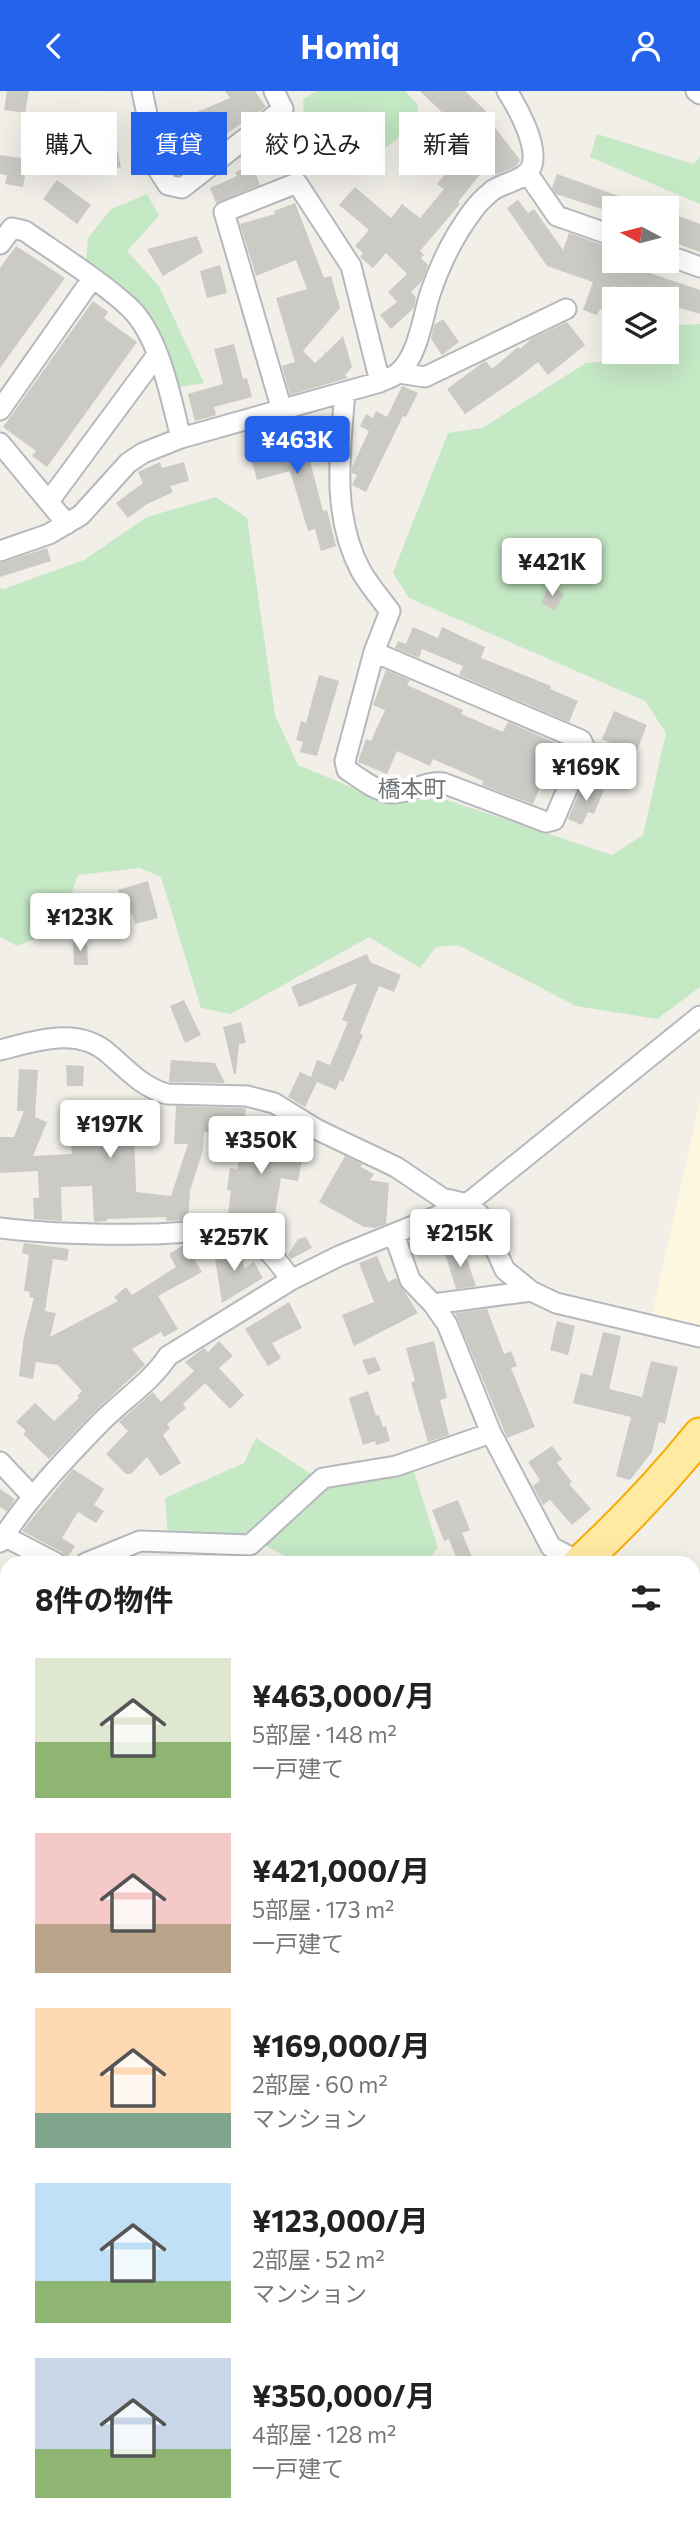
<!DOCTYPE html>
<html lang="ja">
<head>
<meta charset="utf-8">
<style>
	:root { --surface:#fff; --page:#f2f2f2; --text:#222; --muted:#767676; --accent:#2563eb }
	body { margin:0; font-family:Commissioner,"Noto Sans JP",sans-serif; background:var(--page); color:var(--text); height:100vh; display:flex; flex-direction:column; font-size:26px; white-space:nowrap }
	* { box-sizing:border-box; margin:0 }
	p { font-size:23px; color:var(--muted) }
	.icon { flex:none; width:38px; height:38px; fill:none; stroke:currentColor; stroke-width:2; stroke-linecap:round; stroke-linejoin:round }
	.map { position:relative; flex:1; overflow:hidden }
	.details { position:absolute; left:0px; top:1465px; width:700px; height:975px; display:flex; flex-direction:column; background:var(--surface); border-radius:21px 21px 0 0; box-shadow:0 7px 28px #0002 }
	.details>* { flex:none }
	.top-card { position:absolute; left:21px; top:21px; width:658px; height:63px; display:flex; gap:14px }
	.needle { width:46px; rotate:277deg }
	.fabs { position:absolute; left:602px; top:105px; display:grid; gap:14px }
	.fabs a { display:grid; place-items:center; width:77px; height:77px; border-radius:0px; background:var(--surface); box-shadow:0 7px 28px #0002; font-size:35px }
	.price { position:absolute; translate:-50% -60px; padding:0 16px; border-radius:7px; background:#fff; color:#222; font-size:23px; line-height:46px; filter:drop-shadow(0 2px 4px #0008) }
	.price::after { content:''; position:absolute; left:50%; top:42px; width:21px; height:16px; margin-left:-10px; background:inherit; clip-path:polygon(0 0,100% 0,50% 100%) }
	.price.selected { background:var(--accent); color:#fff }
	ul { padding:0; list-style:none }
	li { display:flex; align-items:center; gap:21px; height:175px; padding:0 35px }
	li span { display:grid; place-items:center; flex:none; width:196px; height:140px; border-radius:0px; color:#555 }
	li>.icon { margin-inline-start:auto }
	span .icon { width:84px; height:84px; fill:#fffc; stroke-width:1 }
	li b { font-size:30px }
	h2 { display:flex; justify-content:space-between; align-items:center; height:84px; padding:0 35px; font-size:30px }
	.chip { padding:0 24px; border-radius:0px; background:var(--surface); box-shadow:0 7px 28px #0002; font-size:24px; line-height:63px }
	.chip.selected { background:var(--accent); color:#fff }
	header { display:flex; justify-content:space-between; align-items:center; height:91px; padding:0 35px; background:var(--accent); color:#fff; font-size:32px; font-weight:700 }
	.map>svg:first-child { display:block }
	.commercial { fill:#fef7e0 }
	.green { fill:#c5e8c5 }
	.water { fill:#aadaff }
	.building { fill:#cccac5 }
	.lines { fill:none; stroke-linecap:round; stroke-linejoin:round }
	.minor-casing { stroke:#b5b8bc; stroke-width:23 }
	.tertiary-casing { stroke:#b5b8bc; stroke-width:28 }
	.trunk-casing { stroke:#f9ab00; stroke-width:37 }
	.minor { stroke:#fff; stroke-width:19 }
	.tertiary { stroke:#fff; stroke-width:24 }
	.trunk { stroke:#feeaa1; stroke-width:33 }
	.labels { text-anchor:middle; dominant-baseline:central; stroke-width:7; stroke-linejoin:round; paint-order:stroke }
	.quarter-label { font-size:23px; fill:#70757a; stroke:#fff }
</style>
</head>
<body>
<header><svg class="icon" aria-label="back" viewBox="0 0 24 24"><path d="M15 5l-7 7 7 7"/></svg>Homiq<svg class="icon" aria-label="person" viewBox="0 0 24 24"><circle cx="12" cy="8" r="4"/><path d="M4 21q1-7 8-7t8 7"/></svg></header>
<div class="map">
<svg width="700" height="2438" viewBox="0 0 700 2438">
	<rect width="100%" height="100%" fill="#f1efe8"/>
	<path class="commercial" d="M 700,1010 L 700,1239 L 651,1228 Z"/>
	<path class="green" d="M 317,0 L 405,0 L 418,14 L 415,35 L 350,82 L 304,28 L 303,8 Z
		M 597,43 L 693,73 L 700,66 L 700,113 L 590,66 Z
		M 147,103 L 159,125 L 127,160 L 159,195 L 204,292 L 179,296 L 142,214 L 86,170 L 88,147 L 111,118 Z
		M 700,233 L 700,896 L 657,928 L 576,915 L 458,854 L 436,856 L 420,877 L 369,846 L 231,923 L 201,917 L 161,786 L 140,777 L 78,784 L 58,839 L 17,855 L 0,846 L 0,497 L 4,498 L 84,469 L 147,426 L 216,406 L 247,427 L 275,624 L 298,674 L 389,712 L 441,707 L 612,764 L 643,744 L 666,642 L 645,610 L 409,507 L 393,482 L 448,342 L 482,337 L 586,272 L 645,268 L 649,261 L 667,261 L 667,235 Z
		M 256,1347 L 325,1392 L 413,1377 L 438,1457 L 425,1472 L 297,1472 L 252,1447 L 168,1446 L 165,1407 L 244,1372 Z
		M 693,2000 L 700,2011 L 700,2314 L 693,2313 Z
		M 7,2266 L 7,2432 L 367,2432 L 368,2438 L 0,2438 L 0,2269 Z
		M 700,2372 L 700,2438 L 552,2438 L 552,2432 L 693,2432 L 693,2373 Z"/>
	<path class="water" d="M 0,1516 L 7,1516 L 7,1582 L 0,1581 Z
		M 693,1539 L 700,1539 L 700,1606 L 693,1606 Z"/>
	<path class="building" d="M 7,0 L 29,0 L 25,22 L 4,19 Z
		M 225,0 L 255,0 L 266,16 L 223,45 L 198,56 L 201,62 L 175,74 L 166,53 L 162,36 L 230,7 Z
		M 420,0 L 465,0 L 492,26 L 489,29 L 520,69 L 515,76 L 493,85 L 486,76 L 458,111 L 460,113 L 420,160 L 424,164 L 421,167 L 428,174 L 422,190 L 411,201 L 416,206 L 414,217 L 391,238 L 380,224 L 397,211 L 388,201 L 407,183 L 386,162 L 373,177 L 360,166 L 363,162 L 355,155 L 369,139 L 339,114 L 355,96 L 391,127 L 402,113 L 420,127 L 444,98 L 437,93 L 467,55 L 453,40 L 457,36 Z
		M 306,44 L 323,68 L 310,77 L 307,72 L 303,75 L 290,55 Z
		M 117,58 L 121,76 L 99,81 L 96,62 Z
		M 0,64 L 28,68 L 23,96 L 5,93 L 7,84 L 0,83 Z
		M 252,74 L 260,94 L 216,112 L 210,97 L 237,85 L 235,81 Z
		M 557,83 L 647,115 L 647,117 L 614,117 L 614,122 L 556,103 L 552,97 Z
		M 57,89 L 91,114 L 77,133 L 43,108 Z
		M 518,109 L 528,122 L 534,118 L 563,159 L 569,142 L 614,158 L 614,170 L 700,199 L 700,223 L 667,213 L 667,208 L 649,207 L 613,195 L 604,220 L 600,218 L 597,224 L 583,219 L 593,191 L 547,175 L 507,117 Z
		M 295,112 L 324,187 L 331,185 L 340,217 L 303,260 L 315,272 L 325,263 L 324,259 L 326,262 L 343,245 L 352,276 L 345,284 L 348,287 L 290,304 L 282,275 L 295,271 L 276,207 L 307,198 L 296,169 L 256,185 L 240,133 L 275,123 L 274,120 Z
		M 667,121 L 700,133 L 700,161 L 667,149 Z
		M 197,145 L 203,161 L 163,185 L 147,158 Z
		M 16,155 L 65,187 L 0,277 L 0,177 Z
		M 220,174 L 227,202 L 207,207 L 200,180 Z
		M 93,210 L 108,221 L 104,227 L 137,251 L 47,376 L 32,365 L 36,360 L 3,336 Z
		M 443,228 L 459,251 L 442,264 L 431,248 L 434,234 Z
		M 567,231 L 585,254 L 548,284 L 538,271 L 515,289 L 465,323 L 447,298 L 482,272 L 486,270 L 492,278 L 518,256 L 520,258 L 531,248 Z
		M 234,253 L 243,288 L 247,287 L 252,306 L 214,316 L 216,324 L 195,330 L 188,303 L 223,293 L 214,258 Z
		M 402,295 L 418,302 L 406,326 L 403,325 L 366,401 L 352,394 L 357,384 L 352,382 L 352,376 L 369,340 L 360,335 L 366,323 L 373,327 L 376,320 L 387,326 Z
		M 310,327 L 316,348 L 305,351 L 323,420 L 327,419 L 336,455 L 321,460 L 315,438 L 308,440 L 290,380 L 257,389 L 248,358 L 261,354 L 262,359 L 288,352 L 284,335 Z
		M 160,371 L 162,377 L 184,371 L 189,390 L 170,395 L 173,401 L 147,413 L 128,427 L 116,412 L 143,392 L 138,381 Z
		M 47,457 L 51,470 L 0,486 L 0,472 Z
		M 549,495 L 564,503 L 555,520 L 541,512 Z
		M 413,536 L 438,547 L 442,536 L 463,546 L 485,556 L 481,567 L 551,595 L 550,598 L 578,610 L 569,631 L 459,584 L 463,575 L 422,558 L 419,567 L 395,557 L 398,550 L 406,553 Z
		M 386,579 L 410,589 L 407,594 L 463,619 L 461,623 L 503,641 L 508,631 L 558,653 L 533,713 L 482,694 L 483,690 L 433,668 L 430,675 L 397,660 L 387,683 L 358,671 L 366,648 L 371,650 L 385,619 L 373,614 Z
		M 319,584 L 339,590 L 317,665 L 300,661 L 303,651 L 296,649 L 301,630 L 306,632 Z
		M 614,620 L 647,634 L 622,698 L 600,689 L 615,654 L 602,648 Z
		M 584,690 L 604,699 L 594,723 L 588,721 L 582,734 L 568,728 Z
		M 148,790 L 158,827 L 135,833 L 132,822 L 125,824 L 118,799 Z
		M 73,851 L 87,851 L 88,874 L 74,874 Z
		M 367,863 L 370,871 L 401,884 L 394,901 L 379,895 L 360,942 L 363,944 L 343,991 L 340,989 L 336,999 L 317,991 L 305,1016 L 288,1006 L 300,981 L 311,986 L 317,969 L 330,974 L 348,931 L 342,929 L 357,892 L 299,916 L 291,896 Z
		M 184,909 L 201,944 L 185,952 L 170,915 Z
		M 241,931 L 246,952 L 239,953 L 236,983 L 234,983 L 223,936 Z
		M 171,969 L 215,972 L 225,992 L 169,991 Z
		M 66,974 L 84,975 L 83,995 L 67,995 Z
		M 19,978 L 38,979 L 35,1026 L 47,1031 L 33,1065 L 72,1063 L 71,1052 L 109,1050 L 112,1009 L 133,1011 L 136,1101 L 171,1105 L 188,1053 L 174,1053 L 176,1015 L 246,1017 L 242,1046 L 204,1041 L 203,1059 L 190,1100 L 188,1129 L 166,1130 L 166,1126 L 107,1128 L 107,1130 L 94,1131 L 92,1095 L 61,1096 L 62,1130 L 34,1128 L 33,1107 L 39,1107 L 38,1080 L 0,1082 L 0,1046 L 14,1046 L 24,1020 L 17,1020 Z
		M 246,1035 L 269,1040 L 270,1036 L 289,1043 L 283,1059 L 303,1063 L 298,1090 L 281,1087 L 273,1135 L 250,1130 L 250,1134 L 227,1129 L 231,1100 L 227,1099 L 230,1077 L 237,1078 Z
		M 345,1065 L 362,1073 L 361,1076 L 374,1083 L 370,1089 L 389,1092 L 386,1133 L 375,1137 L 364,1136 L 319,1111 Z
		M 306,1146 L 312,1157 L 291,1168 L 288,1164 L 298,1148 Z
		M 24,1152 L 69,1158 L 67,1170 L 53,1168 L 45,1220 L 56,1222 L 50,1246 L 118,1210 L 114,1206 L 126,1196 L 132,1204 L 176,1176 L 169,1163 L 185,1153 L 202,1181 L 158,1205 L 178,1238 L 164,1246 L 161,1241 L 132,1258 L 145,1274 L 94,1321 L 49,1368 L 23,1343 L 26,1340 L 16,1331 L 35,1312 L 54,1330 L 79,1307 L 77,1305 L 82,1300 L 58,1274 L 36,1271 L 33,1288 L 19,1285 L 24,1245 L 34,1207 L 29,1206 L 30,1201 L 24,1200 L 29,1164 L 22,1162 Z
		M 240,1157 L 244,1177 L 254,1171 L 263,1187 L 222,1212 L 214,1161 Z
		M 463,1157 L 476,1195 L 456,1198 L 445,1163 Z
		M 377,1165 L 388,1191 L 396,1187 L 418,1222 L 354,1255 L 342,1224 L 374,1211 L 359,1172 Z
		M 289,1211 L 302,1237 L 272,1252 L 281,1267 L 268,1275 L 245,1238 Z
		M 487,1218 L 504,1263 L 511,1260 L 517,1275 L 511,1277 L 535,1336 L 507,1347 L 455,1222 Z
		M 557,1230 L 575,1235 L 568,1264 L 550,1259 Z
		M 603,1241 L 621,1245 L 609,1298 L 642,1306 L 651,1270 L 678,1276 L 665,1333 L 659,1331 L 652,1361 L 630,1389 L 616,1385 L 631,1326 L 573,1312 L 581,1282 L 592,1285 Z
		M 219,1250 L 233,1265 L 219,1277 L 244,1304 L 230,1318 L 205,1292 L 183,1313 L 186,1317 L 167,1333 L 170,1337 L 163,1344 L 181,1372 L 160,1385 L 147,1366 L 131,1383 L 126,1383 L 106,1363 L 128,1340 L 119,1331 L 153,1301 L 161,1311 L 194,1280 L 185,1271 L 204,1257 L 208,1261 Z
		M 434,1250 L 447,1307 L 440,1309 L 449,1344 L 428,1351 L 411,1291 L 415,1290 L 406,1257 Z
		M 375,1266 L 381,1279 L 368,1284 L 362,1269 Z
		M 368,1300 L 376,1325 L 379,1324 L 383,1336 L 386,1335 L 390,1350 L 376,1354 L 375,1350 L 363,1354 L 349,1307 Z
		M 552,1355 L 562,1368 L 557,1372 L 572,1391 L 569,1393 L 591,1418 L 572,1434 L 550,1409 L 543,1414 L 533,1395 L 540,1389 L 528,1371 Z
		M 73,1378 L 104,1398 L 94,1414 L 104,1420 L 96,1432 L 78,1421 L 62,1447 L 75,1455 L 67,1467 L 62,1461 L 22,1440 Z
		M 0,1398 L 15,1408 L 7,1420 L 0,1416 Z
		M 458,1409 L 470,1439 L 462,1442 L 472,1466 L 458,1471 L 449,1448 L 444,1450 L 432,1419 Z"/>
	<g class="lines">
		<defs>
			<path id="minor" d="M 142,0 L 159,80 L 168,94 L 182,97 L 283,18 L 274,0
				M 696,0 L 700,3
				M 528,83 L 557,125 L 614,145
				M 0,153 L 12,137 L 25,140 C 59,164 100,189 130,217 C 160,246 171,308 181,347
				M 667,164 L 700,176
				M 399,282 L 425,286 L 566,218
				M 345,301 C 340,362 331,424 361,480 C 369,494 380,507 390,520 L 374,561 L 345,670 L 347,679 C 360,687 378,702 393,702 C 411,702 423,690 443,692 L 546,731 L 554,729 L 585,657 L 581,649 L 374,561
				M 0,319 L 92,188
				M 282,319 L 224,121 L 297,92 L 351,175 L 380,291
				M 0,352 L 67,433
				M 49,410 L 157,264
				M 0,460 L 49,443 L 81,424 L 128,372 L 143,362 L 181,347 L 380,291 C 386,288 394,286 399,281 C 418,265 423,225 430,203 C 440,173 455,143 474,118 C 479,111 487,104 493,99 C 505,91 528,89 532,74 C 538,54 518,17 507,0
				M 0,959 C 36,950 78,935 109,963 C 128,979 142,996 167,1003 L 247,1005 L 274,1012 L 318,1039 L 396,1076 L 442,1107 L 467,1113 L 479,1123 L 505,1179 L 531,1200 L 556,1212 L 700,1246
				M 0,1137 C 49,1143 100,1144 150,1143 C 179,1143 217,1135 246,1146 C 268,1156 278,1170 291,1189
				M 394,1143 L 410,1189 L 433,1213 L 447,1233 L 491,1342 L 551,1456 L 580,1471
				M 433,1213 L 531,1200
				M 0,1371 L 33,1406
				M 4,1445 L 56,1472
				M 0,1451 C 28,1407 66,1367 102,1330 C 124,1308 151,1291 168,1265 L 291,1189 L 339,1165 L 467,1113 L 700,925
				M 86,1472 L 140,1450 L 250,1454 L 323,1387 L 396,1375 L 491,1342
				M 0,1600 L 7,1601
				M 693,1623 L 700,1624
				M 0,2000 L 7,2003"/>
			<path id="tertiary" d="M 0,1791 L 7,1794
				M 693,1920 L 700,1920"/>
			<path id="trunk" d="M 580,1472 C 623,1432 663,1390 700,1344
				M 0,1719 L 7,1719"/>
		</defs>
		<use href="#minor" class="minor-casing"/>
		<use href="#tertiary" class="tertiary-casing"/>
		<use href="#trunk" class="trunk-casing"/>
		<use href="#minor" class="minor"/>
		<use href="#tertiary" class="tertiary"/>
		<use href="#trunk" class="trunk"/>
	</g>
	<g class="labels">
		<g class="quarter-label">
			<text x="412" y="697">橋本町</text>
		</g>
	</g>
</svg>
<div class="fabs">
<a><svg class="needle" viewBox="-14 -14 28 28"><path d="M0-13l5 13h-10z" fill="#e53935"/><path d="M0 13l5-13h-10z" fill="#767676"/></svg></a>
<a><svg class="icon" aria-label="layers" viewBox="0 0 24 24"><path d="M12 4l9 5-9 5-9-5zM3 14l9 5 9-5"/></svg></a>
</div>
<b class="price selected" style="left:297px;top:385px">¥463K</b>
<b class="price" style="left:552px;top:507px">¥421K</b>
<b class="price" style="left:586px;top:712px">¥169K</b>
<b class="price" style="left:80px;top:862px">¥123K</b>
<b class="price" style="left:110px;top:1069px">¥197K</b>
<b class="price" style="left:261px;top:1085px">¥350K</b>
<b class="price" style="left:460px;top:1178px">¥215K</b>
<b class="price" style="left:234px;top:1182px">¥257K</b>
<div class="top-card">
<a class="chip">購入</a>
<a class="chip selected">賃貸</a>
<a class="chip">絞り込み</a>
<a class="chip">新着</a>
</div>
<section class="details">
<h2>8件の物件<svg class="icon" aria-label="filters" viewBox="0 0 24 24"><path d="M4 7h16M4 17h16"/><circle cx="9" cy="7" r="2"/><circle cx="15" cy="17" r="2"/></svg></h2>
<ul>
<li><span style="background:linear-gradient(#dfe7d0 60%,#8fb573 0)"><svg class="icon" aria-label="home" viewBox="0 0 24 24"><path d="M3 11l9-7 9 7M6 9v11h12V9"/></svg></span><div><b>¥463,000/月</b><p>5部屋 · 148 m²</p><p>一戸建て</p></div></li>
<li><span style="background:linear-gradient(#f6c9c9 65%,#b9a48a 0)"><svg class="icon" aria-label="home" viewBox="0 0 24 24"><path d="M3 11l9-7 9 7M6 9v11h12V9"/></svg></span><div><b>¥421,000/月</b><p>5部屋 · 173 m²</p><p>一戸建て</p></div></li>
<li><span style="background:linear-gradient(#ffd9b3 75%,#7fa58c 0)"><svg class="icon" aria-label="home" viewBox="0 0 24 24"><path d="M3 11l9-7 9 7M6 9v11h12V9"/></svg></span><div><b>¥169,000/月</b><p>2部屋 · 60 m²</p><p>マンション</p></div></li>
<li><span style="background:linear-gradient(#bfe0f5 70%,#8fb573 0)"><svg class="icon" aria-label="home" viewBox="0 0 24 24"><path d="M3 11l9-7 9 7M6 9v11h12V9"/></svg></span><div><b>¥123,000/月</b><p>2部屋 · 52 m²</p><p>マンション</p></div></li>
<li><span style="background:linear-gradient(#c9d6e8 65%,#8fb573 0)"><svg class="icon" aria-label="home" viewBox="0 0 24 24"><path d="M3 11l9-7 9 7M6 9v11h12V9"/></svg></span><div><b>¥350,000/月</b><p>4部屋 · 128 m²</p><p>一戸建て</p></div></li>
</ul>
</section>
</div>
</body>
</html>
